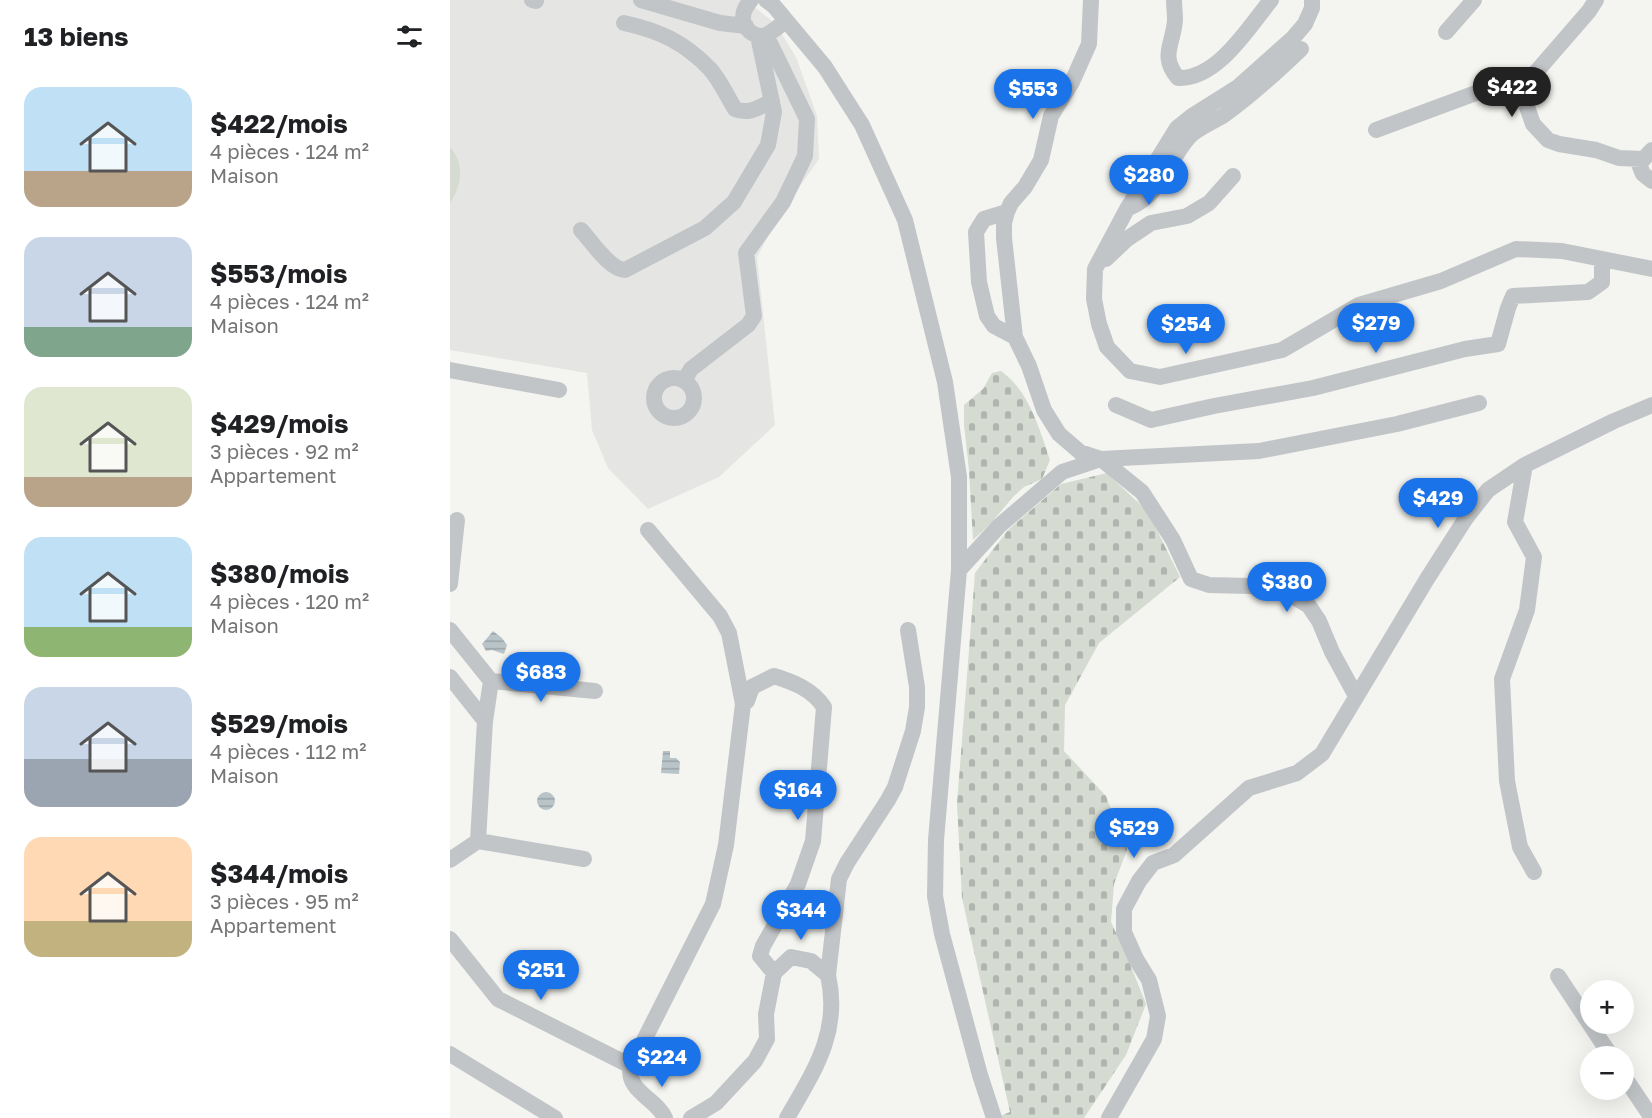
<!DOCTYPE html>
<html lang="fr">
<head>
<meta charset="utf-8">
<style>
	:root { --surface:#fff; --page:#f2f2f2; --text:#202124; --muted:#757577; --accent:#1a73e8 }
	body { margin:0; font-family:"Golos Text",sans-serif; background:var(--page); color:var(--text); height:100vh; display:flex; flex-direction:column; font-size:22px; white-space:nowrap }
	* { box-sizing:border-box; margin:0 }
	p { font-size:20px; color:var(--muted) }
	.icon { flex:none; width:33px; height:33px; fill:none; stroke:currentColor; stroke-width:2; stroke-linecap:round; stroke-linejoin:round }
	.map { position:relative; flex:1; overflow:hidden }
	.side { display:flex; flex-direction:column; background:var(--surface); width:450px }
	.side>* { flex:none }
	.tools { position:absolute; left:1130px; top:980px; display:grid; gap:12px }
	.tools a { display:grid; place-items:center; width:54px; height:54px; border-radius:50%; background:var(--surface); box-shadow:0 6px 24px #0002; font-size:30px }
	.price { position:absolute; translate:-50% -51px; padding:0 14px; border-radius:21px; background:var(--accent); color:#fff; font-size:20px; line-height:39px; filter:drop-shadow(0 2px 3px #0008) }
	.price::after { content:''; position:absolute; left:50%; top:36px; width:18px; height:14px; margin-left:-9px; background:inherit; clip-path:polygon(0 0,100% 0,50% 100%) }
	.price.active { background:#222; color:#fff }
	ul { padding:0; list-style:none }
	li { display:flex; align-items:center; gap:18px; height:150px; padding:0 24px }
	li span { display:grid; place-items:center; flex:none; width:168px; height:120px; border-radius:18px; color:#555 }
	li>.icon { margin-inline-start:auto }
	span .icon { width:72px; height:72px; fill:#fffc; stroke-width:1 }
	li b { font-size:26px }
	h2 { display:flex; justify-content:space-between; align-items:center; height:72px; padding:0 24px; font-size:26px }
	main { display:flex; flex:1; min-height:0 }
	.map>svg:first-child { display:block }
	.built { fill:#e5e5e4 }
	.cemetery { fill:url(#cemetery-stones) }
	.pitch { fill:#d5dbd1 }
	.water { fill:url(#water-rules) }
	.lines { fill:none; stroke-linecap:round; stroke-linejoin:round }
	.minor { stroke:#c2c5c8; stroke-width:16 }
</style>
</head>
<body>
<main>
<section class="side">
<h2>13 biens<svg class="icon" aria-label="filters" viewBox="0 0 24 24"><path d="M4 7h16M4 17h16"/><circle cx="9" cy="7" r="2"/><circle cx="15" cy="17" r="2"/></svg></h2>
<ul>
<li><span style="background:linear-gradient(#bfe0f5 70%,#b9a48a 0)"><svg class="icon" aria-label="home" viewBox="0 0 24 24"><path d="M3 11l9-7 9 7M6 9v11h12V9"/></svg></span><div><b>$422/mois</b><p>4 pièces · 124 m²</p><p>Maison</p></div></li>
<li><span style="background:linear-gradient(#c9d6e8 75%,#7fa58c 0)"><svg class="icon" aria-label="home" viewBox="0 0 24 24"><path d="M3 11l9-7 9 7M6 9v11h12V9"/></svg></span><div><b>$553/mois</b><p>4 pièces · 124 m²</p><p>Maison</p></div></li>
<li><span style="background:linear-gradient(#dfe7d0 75%,#b9a48a 0)"><svg class="icon" aria-label="home" viewBox="0 0 24 24"><path d="M3 11l9-7 9 7M6 9v11h12V9"/></svg></span><div><b>$429/mois</b><p>3 pièces · 92 m²</p><p>Appartement</p></div></li>
<li><span style="background:linear-gradient(#bfe0f5 75%,#8fb573 0)"><svg class="icon" aria-label="home" viewBox="0 0 24 24"><path d="M3 11l9-7 9 7M6 9v11h12V9"/></svg></span><div><b>$380/mois</b><p>4 pièces · 120 m²</p><p>Maison</p></div></li>
<li><span style="background:linear-gradient(#c9d6e8 60%,#9aa5b1 0)"><svg class="icon" aria-label="home" viewBox="0 0 24 24"><path d="M3 11l9-7 9 7M6 9v11h12V9"/></svg></span><div><b>$529/mois</b><p>4 pièces · 112 m²</p><p>Maison</p></div></li>
<li><span style="background:linear-gradient(#ffd9b3 70%,#c2b280 0)"><svg class="icon" aria-label="home" viewBox="0 0 24 24"><path d="M3 11l9-7 9 7M6 9v11h12V9"/></svg></span><div><b>$344/mois</b><p>3 pièces · 95 m²</p><p>Appartement</p></div></li>
</ul>
</section>
<div class="map">
<svg width="1202" height="1118" viewBox="0 0 1202 1118">
	<defs>
		<pattern id="cemetery-stones" width="16" height="16" patternUnits="userSpaceOnUse" patternTransform="scale(1.5)"><rect width="16" height="16" fill="#d5dbd1"/><path d="M2 7V4a2 2 0 0 1 4 0v3zM10 15v-3a2 2 0 0 1 4 0v3z" fill="#b0b6af"/></pattern>
		<pattern id="water-rules" width="6" height="5" patternUnits="userSpaceOnUse" patternTransform="scale(1.5)"><rect width="6" height="5" fill="#b9c4c8"/><path d="M0 2.5h6" fill="none" stroke="#9aa4a8"/></pattern>
	</defs>
	<rect width="100%" height="100%" fill="#f4f4f0"/>
	<path class="built" d="M 0,0 L 295,0 L 325,23 L 346,57 L 367,116 L 369,159 L 329,216 L 307,257 L 325,425 L 269,477 L 198,509 L 158,468 L 142,430 L 137,373 L 0,350 Z"/>
	<path class="cemetery" d="M 551,371 C 579,391 589,428 600,460 L 592,479 L 574,487 L 564,496 L 541,523 L 523,540 L 519,470 L 514,425 L 514,405 L 533,389 L 542,373 Z
		M 657,473 L 698,512 L 730,577 L 649,643 L 615,705 L 614,751 L 656,796 L 677,850 L 664,884 L 661,922 L 678,959 L 696,1004 L 676,1055 L 634,1118 L 545,1118 L 560,1112 L 512,898 L 507,804 L 525,573 L 558,530 L 611,484 Z"/>
	<path class="pitch" d="M 0,147 C 15,164 12,185 0,203 Z"/>
	<path class="water" d="M 43,631 L 52,638 L 57,645 L 54,654 L 42,650 L 36,651 L 32,644 Z
		M 213,751 L 220,751 L 220,758 L 226,758 L 230,762 L 229,774 L 211,773 Z
		M87 801a9 9 0 1 1 18 0a9 9 0 1 1-18 0Z"/>
	<g class="lines">
		<path class="minor" d="M 82,0 L 86,1
			M 191,0 L 270,23 L 296,26
			M 301,0 C 297,5 293,10 293,17 C 292,28 305,39 316,35 C 323,32 330,25 336,21
			M 316,0 L 324,6 L 375,67 L 412,125 L 455,220 L 495,382 L 509,477 L 509,570 L 486,840 L 485,896 L 492,934 L 530,1075 L 544,1118
			M 641,0 L 639,44 L 622,82 L 601,116 L 591,160 L 575,187 L 561,203 L 557,212 L 554,223 L 554,238 L 565,337 L 579,366 L 594,410 L 609,434 L 630,452 L 651,459 L 809,451 L 947,424 L 1029,403
			M 724,0 C 724,6 725,13 725,19 C 724,44 709,55 728,78 C 767,80 799,27 821,0
			M 862,0 L 862,8 L 855,24 L 843,38 L 788,87 L 742,116 L 727,128 L 677,209 L 645,269 L 644,299 L 649,324 L 657,347 L 680,371 L 710,377 L 832,350 L 909,305 L 991,281 L 1066,249 L 1112,251 L 1202,269
			M 1146,0 L 1139,11 L 1080,79 L 1076,90 L 1075,101 L 1083,124 L 1098,140 L 1109,144 L 1146,150 L 1169,158 L 1192,159
			M 174,23 C 210,31 234,42 260,69 C 270,80 277,96 285,109 C 298,115 310,107 322,101
			M 996,32 L 1024,0
			M 926,130 L 1034,90 L 1075,101
			M 1202,150 L 1189,164 L 1193,174 L 1202,181
			M 681,207 C 711,194 718,161 739,137 C 747,128 763,122 774,115 C 802,95 827,72 851,49
			M 557,212 L 534,219 L 526,232 L 529,282 L 537,316 L 544,326 L 565,337
			M 131,230 C 141,241 160,270 175,270 L 255,228 L 284,202 L 318,145 L 324,112 L 308,36
			M 656,259 L 677,239 L 701,223 L 737,216 L 759,203 L 783,176
			M 0,370 L 109,390
			M204 398a20 20 0 1 1 40 0a20 20 0 1 1-40 0Z
			M 234,381 L 241,369 L 298,325 L 304,316 L 296,253 L 333,202 L 355,156 L 357,119 L 316,35
			M 666,405 L 701,420 L 764,406 L 863,388 L 1015,349 L 1048,344 L 1058,308 L 1063,296 L 1138,292 L 1152,282 L 1152,259
			M 1075,465 L 1065,522 L 1084,557 L 1077,610 L 1052,679 L 1057,781 L 1070,847 L 1084,872
			M 198,530 L 270,616 L 279,633 L 293,704 L 276,845 L 263,904 L 181,1066 C 175,1091 207,1099 215,1118
			M 509,570 L 549,526 L 612,472 L 651,459 L 692,492 L 723,540 L 741,579 L 759,585 L 800,586 L 839,594 L 859,606 L 869,621 L 882,652 L 906,696
			M 0,584 L 7,520
			M 0,630 L 41,681 L 35,721 L 28,841
			M 0,677 L 35,721
			M 41,681 L 145,691
			M 293,704 L 297,701 L 302,687 L 324,676 C 343,682 362,689 374,707 L 363,841 L 348,884 L 313,946 L 310,956 L 324,973
			M 0,860 L 28,841 L 134,859
			M 0,939 L 48,999 L 181,1066
			M 378,975 L 389,879 L 397,863 L 438,800 L 445,787 L 463,731 L 467,707 L 467,687 L 458,630
			M 1108,976 L 1161,1056
			M 0,1054 L 105,1118
			M 1173,1075 L 1202,1118
			M 241,1118 L 266,1103 L 305,1061 L 317,1039 L 316,1014 L 324,973 L 341,957 L 361,961 L 378,975 C 391,1032 364,1071 337,1118
			M 659,1118 L 704,1039 L 708,1016 L 699,980 L 686,959 L 674,932 L 674,909 L 689,881 L 703,863 L 724,855 L 799,788 L 847,773 L 872,754 L 977,579 L 1016,518 L 1038,490 L 1075,465 L 1164,421 L 1202,405"/>
	</g>
</svg>
<div class="tools">
<a>+</a>
<a>−</a>
</div>
<b class="price active" style="left:1062px;top:118px">$422</b>
<b class="price" style="left:583px;top:120px">$553</b>
<b class="price" style="left:699px;top:206px">$280</b>
<b class="price" style="left:926px;top:354px">$279</b>
<b class="price" style="left:736px;top:355px">$254</b>
<b class="price" style="left:988px;top:529px">$429</b>
<b class="price" style="left:837px;top:613px">$380</b>
<b class="price" style="left:91px;top:703px">$683</b>
<b class="price" style="left:348px;top:821px">$164</b>
<b class="price" style="left:684px;top:859px">$529</b>
<b class="price" style="left:351px;top:941px">$344</b>
<b class="price" style="left:91px;top:1001px">$251</b>
<b class="price" style="left:212px;top:1088px">$224</b>
</div>
</main>
</body>
</html>
